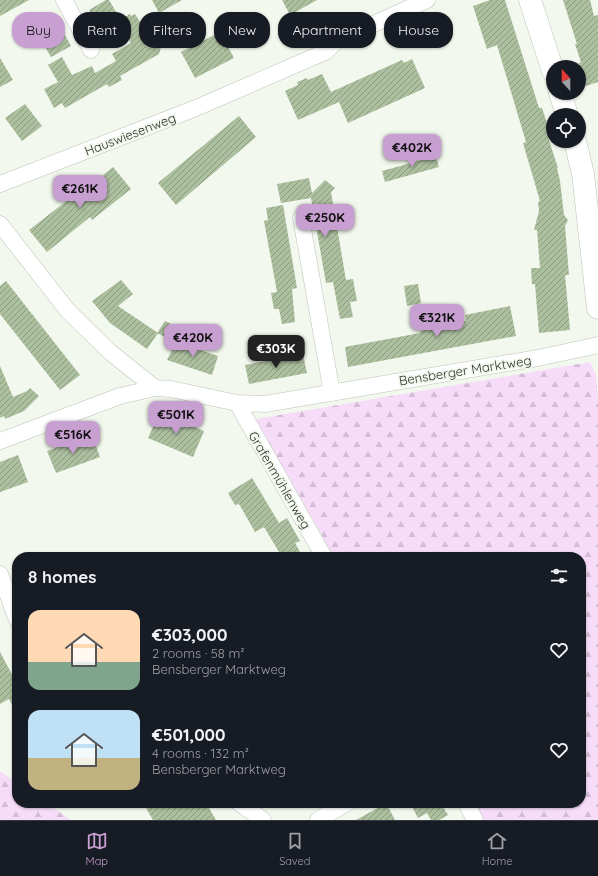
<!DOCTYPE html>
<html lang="en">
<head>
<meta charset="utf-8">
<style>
	:root { --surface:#171b24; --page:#20242c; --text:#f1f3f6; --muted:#9ea1a6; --line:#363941; --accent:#c89fd1 }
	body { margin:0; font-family:Quicksand,sans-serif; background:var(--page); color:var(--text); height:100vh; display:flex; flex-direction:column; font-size:15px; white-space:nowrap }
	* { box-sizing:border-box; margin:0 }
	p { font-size:13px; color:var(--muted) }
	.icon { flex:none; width:22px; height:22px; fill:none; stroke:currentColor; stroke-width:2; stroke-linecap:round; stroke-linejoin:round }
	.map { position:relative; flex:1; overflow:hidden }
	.drawer { position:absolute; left:12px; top:552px; width:574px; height:256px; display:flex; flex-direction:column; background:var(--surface); border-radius:16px; box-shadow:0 1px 3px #0004 }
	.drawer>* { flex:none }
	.guide { position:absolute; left:12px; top:12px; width:574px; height:36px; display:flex; gap:8px }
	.needle { width:26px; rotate:339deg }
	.buttons { position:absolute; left:546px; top:60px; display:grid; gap:8px }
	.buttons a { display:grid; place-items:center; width:40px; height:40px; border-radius:50%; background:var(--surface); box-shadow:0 1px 3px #0004; font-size:20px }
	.price { position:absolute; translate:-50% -34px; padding:0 9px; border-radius:8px; background:var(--accent); color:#111; font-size:13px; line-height:26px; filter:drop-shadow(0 1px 2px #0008) }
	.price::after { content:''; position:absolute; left:50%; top:24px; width:12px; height:9px; margin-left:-6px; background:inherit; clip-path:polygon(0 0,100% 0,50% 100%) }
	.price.current { background:#222; color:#fff }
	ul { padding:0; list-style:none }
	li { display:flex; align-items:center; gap:12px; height:100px; padding:0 16px }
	li span { display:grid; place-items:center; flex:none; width:112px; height:80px; border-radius:12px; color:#555 }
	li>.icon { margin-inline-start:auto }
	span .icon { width:48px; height:48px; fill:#fffc; stroke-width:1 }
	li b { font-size:17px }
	h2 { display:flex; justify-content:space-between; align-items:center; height:48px; padding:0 16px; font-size:17px }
	.pill { padding:0 14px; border-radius:16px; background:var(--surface); box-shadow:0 1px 3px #0004; font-size:14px; line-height:36px }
	.pill.current { background:var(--accent); color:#111 }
	.tab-bar { display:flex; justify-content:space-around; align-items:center; height:56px; border-top:1px solid var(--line); background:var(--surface); font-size:11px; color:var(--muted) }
	.tab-bar a { display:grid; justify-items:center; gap:2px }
	.tab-bar .current { color:var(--accent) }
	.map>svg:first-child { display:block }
	.forest { fill:url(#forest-firs) }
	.building { fill:url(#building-hatch) }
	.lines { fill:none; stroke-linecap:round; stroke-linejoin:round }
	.street-casing { stroke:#bcc2b7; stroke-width:17 }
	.secondary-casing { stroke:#bcc2b7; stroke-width:23 }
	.street { stroke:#fff; stroke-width:16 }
	.secondary { stroke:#fff; stroke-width:22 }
	.labels { text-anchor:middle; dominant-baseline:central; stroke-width:3.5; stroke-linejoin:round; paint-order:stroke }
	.street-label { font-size:13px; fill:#30322e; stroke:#f2f8ed }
</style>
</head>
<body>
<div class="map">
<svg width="598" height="820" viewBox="0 0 598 820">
	<defs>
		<pattern id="forest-firs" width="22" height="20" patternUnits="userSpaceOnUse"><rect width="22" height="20" fill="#f6dcf9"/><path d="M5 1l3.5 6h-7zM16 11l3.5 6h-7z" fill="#d3bdd6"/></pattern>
		<pattern id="building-hatch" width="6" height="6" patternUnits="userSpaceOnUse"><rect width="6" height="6" fill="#acbf9e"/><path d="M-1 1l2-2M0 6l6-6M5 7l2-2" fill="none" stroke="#8c9c81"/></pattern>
	</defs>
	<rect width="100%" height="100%" fill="#f2f8ed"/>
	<path class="forest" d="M 590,362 L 596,375 L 598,400 L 598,820 L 484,820 L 474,803 L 581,803 L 581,557 L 334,557 L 256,419 Z
		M 0,771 L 17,783 L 17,803 L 46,803 L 71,820 L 0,820 Z"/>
	<path class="building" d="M 0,0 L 29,0 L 0,16 Z
		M 106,0 L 109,0 L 119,17 L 99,29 L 89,10 Z
		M 152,0 L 182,0 L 159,13 Z
		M 282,0 L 317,0 L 290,15 Z
		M 490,0 L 505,0 L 539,108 L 542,108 L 548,126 L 546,131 L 558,168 L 557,168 L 560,181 L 564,215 L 568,220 L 565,226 L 569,275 L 565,275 L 570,330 L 539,333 L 535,284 L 532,284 L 531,268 L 540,268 L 537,230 L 534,230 L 539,211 L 538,202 L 540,201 L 523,143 L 526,142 L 497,45 L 487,49 L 473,6 Z
		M 563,0 L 590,0 L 594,16 L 598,15 L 598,82 L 586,86 L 579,63 L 581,62 L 575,44 L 577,44 Z
		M 130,14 L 131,16 L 135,14 L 140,22 L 144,19 L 152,34 L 157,35 L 162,44 L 159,54 L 120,76 L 122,80 L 109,87 L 107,84 L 65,108 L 62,103 L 54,108 L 44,89 L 58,82 L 48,65 L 62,57 L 72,75 L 92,66 L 95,73 L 116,61 L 112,54 L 131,43 L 119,21 Z
		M 60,26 L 71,46 L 51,57 L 40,38 Z
		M 220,32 L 234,58 L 195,78 L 181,52 Z
		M 0,58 L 13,80 L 0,87 Z
		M 412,59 L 425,88 L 348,123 L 339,102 L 298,120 L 285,91 L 298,85 L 297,82 L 307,78 L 308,80 L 322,74 L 331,92 L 402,60 L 404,63 Z
		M 25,104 L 42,126 L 22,141 L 5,118 Z
		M 239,116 L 256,137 L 176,205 L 158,183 Z
		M 435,152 L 439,167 L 385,182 L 382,171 L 422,160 L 421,156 Z
		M 113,167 L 131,189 L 92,220 L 90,217 L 47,252 L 29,230 L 73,196 L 75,198 Z
		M 309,178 L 312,193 L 325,180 L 335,188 L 331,192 L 346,280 L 353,279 L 357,301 L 350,302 L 353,317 L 340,319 L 333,282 L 326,283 L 311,198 L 281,203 L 277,184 Z
		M 283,205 L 297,288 L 292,289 L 295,322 L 282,324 L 279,309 L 274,309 L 271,293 L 277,292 L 264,221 L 268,220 L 266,208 Z
		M 121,280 L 133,294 L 118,306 L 158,333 L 147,349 L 110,323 L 92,301 Z
		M 6,281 L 80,375 L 60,390 L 0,314 L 0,286 Z
		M 418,284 L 421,303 L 407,306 L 404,286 Z
		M 510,306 L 516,336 L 348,367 L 345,347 L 420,333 L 420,331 L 445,326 L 444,325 L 466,321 L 465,315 Z
		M 165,321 L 179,328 L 173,341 L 157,333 Z
		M 176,342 L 218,356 L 212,375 L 167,360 Z
		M 303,354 L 307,373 L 249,384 L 245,365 Z
		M 0,366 L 13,397 L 27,391 L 30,388 L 39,396 L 24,411 L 5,419 L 4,416 L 0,418 Z
		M 160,412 L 204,431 L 193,457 L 148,438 Z
		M 83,438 L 88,443 L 93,438 L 100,457 L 56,473 L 47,451 Z
		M 18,455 L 28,482 L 0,492 L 0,462 Z
		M 252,478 L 279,523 L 287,518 L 300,541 L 295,543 L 303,557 L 282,557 L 264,527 L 255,532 L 239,504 L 235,505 L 228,493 Z
		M 0,652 L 17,684 L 17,714 L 9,699 L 0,704 Z
		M 154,803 L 206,803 L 216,820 L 153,820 L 146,808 Z
		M 386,803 L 395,820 L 356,820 L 374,810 Z
		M 410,803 L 443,803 L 441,804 L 448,815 L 439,820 L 431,820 L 427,813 L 418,818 Z"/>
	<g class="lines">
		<defs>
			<path id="street" d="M 64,0 L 91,50
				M 0,184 L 196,108 L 325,52 L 338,40 L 427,0
				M 301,218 L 332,393
				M 0,224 L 68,311 L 110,352 L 155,388
				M 237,403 L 324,557
				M 0,441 L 120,396 L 155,388 L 171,389 L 237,403 L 265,404 L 538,358 L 598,345
				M 0,574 L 17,620
				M 239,803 L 263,820
				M 466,803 L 475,820
				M 318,820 L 347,803"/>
			<path id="secondary" d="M 530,0 L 553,71
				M 560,93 L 567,115
				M 575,141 L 583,174 L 598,308"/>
		</defs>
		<use href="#street" class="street-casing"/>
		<use href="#secondary" class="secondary-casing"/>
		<use href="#street" class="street"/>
		<use href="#secondary" class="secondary"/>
	</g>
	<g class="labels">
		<g class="street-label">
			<text transform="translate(130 134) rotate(-21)">Hauswiesenweg</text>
			<text transform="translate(465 370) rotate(-9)">Bensberger Marktweg</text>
			<text transform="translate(280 480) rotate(60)">Grafenmühlenweg</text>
		</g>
	</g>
</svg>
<div class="buttons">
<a><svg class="needle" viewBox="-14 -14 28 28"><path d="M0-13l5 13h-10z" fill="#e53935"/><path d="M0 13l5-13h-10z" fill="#9ea1a6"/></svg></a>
<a><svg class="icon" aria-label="locate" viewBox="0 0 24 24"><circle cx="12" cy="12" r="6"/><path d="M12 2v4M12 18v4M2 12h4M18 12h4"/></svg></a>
</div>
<b class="price" style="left:412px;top:168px">€402K</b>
<b class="price" style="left:80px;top:209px">€261K</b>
<b class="price" style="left:325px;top:238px">€250K</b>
<b class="price" style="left:437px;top:338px">€321K</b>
<b class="price" style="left:193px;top:358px">€420K</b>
<b class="price current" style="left:276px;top:369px">€303K</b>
<b class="price" style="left:176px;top:435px">€501K</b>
<b class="price" style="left:73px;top:455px">€516K</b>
<div class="guide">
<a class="pill current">Buy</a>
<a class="pill">Rent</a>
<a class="pill">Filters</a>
<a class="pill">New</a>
<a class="pill">Apartment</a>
<a class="pill">House</a>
</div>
<section class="drawer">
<h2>8 homes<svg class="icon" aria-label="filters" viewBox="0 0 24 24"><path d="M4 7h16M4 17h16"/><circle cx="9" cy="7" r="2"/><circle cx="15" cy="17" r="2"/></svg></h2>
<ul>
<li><span style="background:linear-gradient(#ffd9b3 65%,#7fa58c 0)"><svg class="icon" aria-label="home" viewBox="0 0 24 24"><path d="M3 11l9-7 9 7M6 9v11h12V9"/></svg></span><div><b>€303,000</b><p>2 rooms · 58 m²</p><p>Bensberger Marktweg</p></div><svg class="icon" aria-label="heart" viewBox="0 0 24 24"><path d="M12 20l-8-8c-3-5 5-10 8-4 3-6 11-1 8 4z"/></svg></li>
<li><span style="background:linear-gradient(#bfe0f5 60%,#c2b280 0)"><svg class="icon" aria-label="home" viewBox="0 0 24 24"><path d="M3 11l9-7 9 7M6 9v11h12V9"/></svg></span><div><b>€501,000</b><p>4 rooms · 132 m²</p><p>Bensberger Marktweg</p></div><svg class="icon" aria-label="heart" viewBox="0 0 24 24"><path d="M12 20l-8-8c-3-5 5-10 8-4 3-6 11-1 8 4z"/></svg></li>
</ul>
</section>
</div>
<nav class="tab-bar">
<a class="current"><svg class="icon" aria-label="map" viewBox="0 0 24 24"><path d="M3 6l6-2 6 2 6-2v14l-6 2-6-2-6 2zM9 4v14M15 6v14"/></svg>Map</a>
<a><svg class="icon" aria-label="saved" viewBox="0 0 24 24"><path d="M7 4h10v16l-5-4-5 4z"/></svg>Saved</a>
<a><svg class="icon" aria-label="home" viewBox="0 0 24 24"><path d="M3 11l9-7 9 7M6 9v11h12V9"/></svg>Home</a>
</nav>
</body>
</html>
